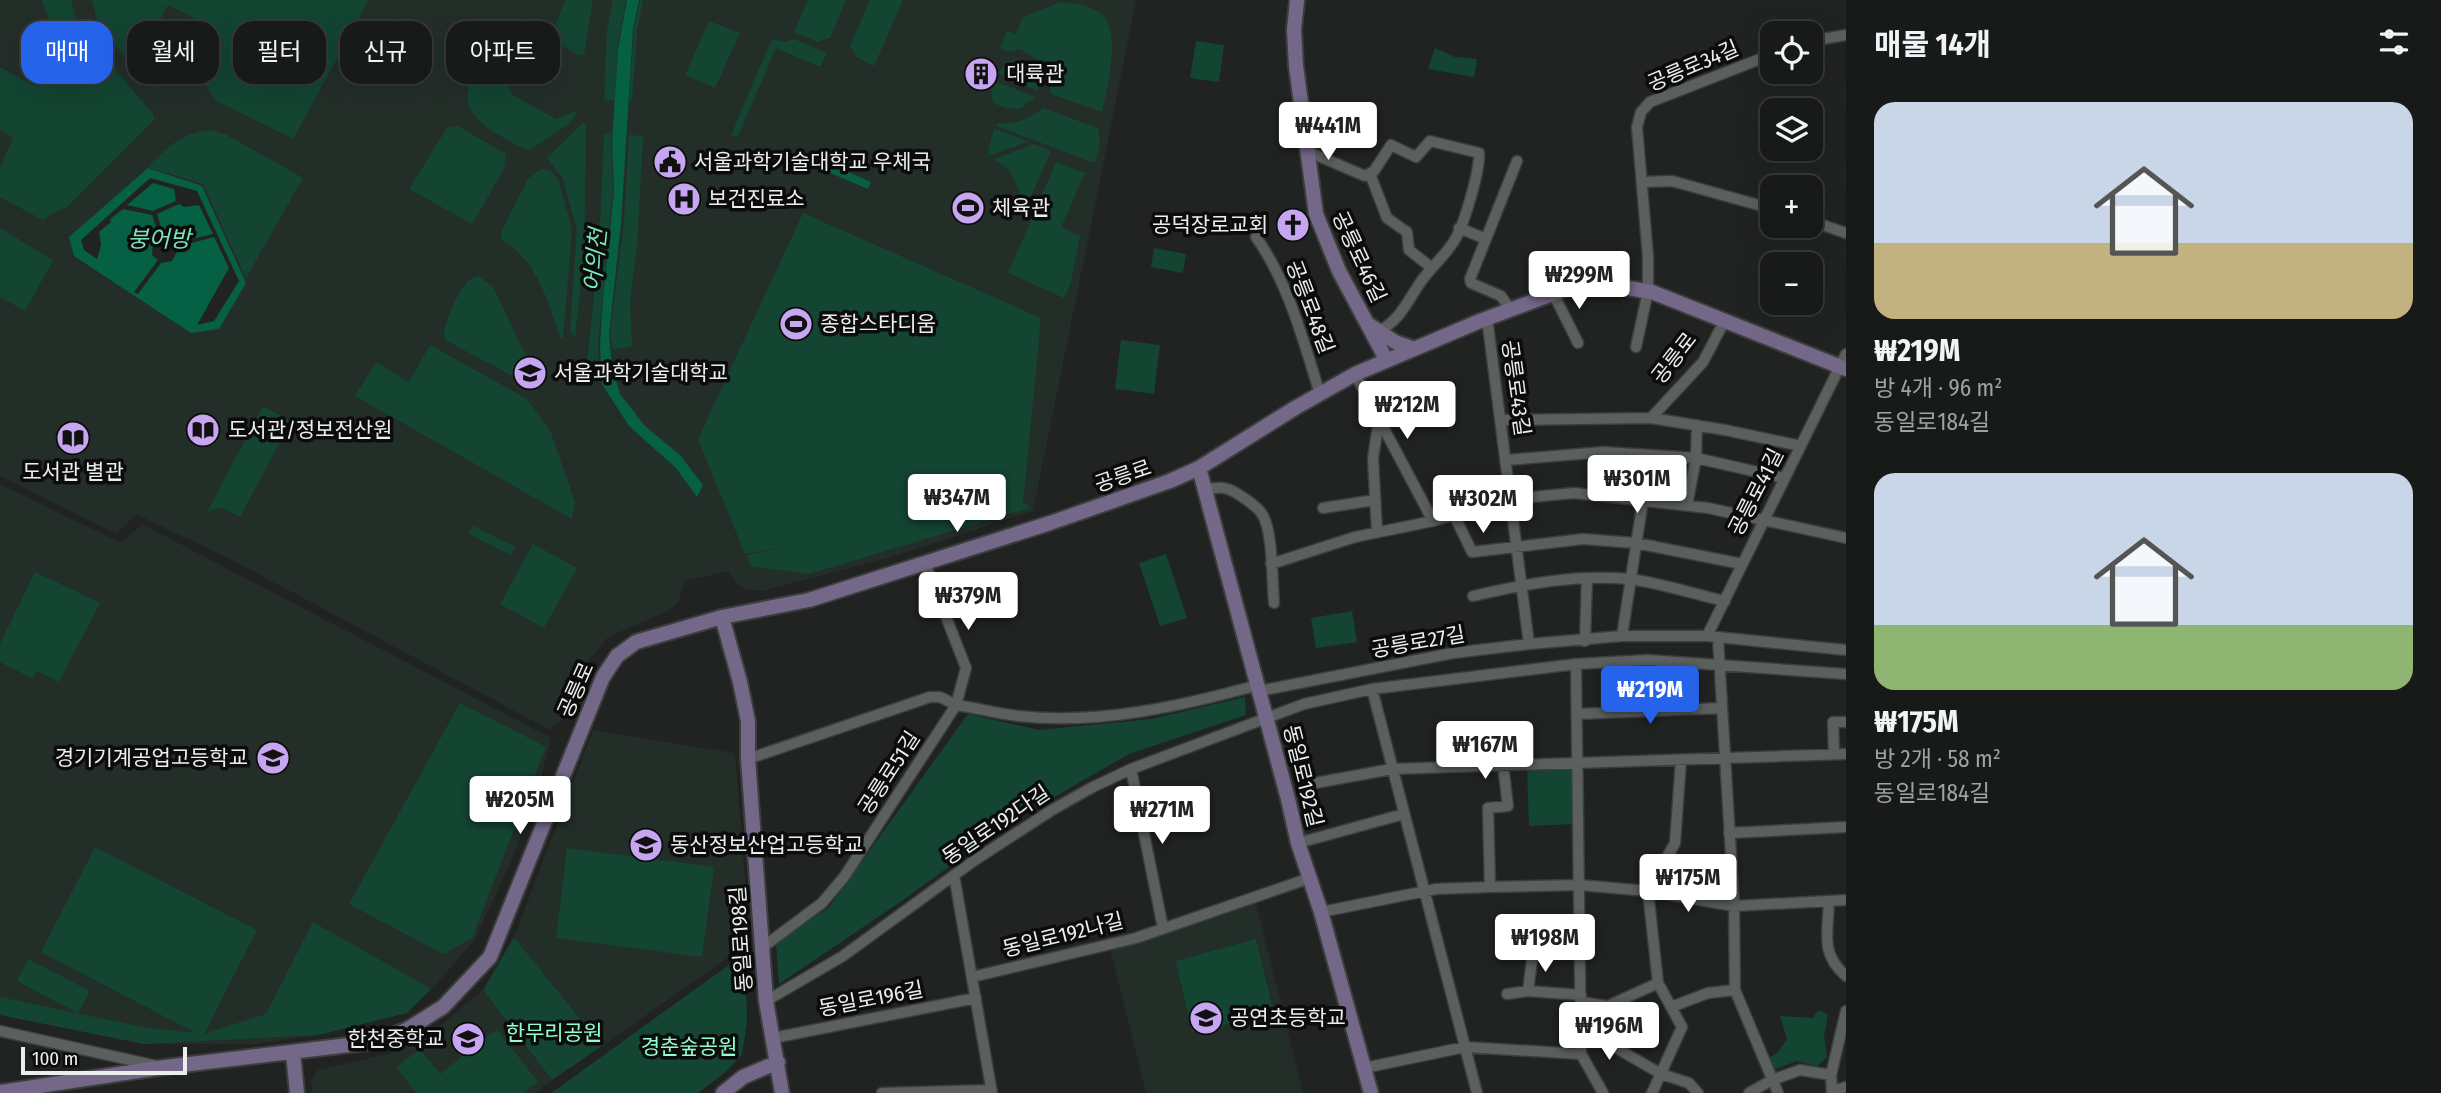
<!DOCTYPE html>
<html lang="ko">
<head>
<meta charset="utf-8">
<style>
	:root { --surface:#181a19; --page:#212322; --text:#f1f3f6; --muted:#9fa1a2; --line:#363838; --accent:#2563eb }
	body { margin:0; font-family:"Fira Sans Condensed","Noto Sans KR",sans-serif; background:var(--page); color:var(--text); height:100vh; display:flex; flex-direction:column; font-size:26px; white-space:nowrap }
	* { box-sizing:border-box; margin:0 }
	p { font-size:23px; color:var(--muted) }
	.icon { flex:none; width:38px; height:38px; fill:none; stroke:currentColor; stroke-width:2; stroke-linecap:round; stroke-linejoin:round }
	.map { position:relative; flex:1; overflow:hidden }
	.details { display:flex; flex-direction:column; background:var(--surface); width:595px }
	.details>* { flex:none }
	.top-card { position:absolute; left:21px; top:21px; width:665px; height:63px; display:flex; gap:14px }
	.tools { position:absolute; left:1760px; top:21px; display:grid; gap:14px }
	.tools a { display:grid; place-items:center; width:63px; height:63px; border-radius:14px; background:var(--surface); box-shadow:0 7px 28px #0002,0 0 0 2px var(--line); font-size:35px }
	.scale { position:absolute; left:21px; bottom:18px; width:166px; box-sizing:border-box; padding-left:7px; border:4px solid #eceeed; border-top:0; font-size:19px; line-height:24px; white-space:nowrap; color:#eceeed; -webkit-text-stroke:5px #0b0c0b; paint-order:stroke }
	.price { position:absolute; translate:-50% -60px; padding:0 16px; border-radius:7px; background:#fff; color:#222; font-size:23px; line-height:46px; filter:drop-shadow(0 2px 4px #0008) }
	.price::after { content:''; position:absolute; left:50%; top:42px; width:21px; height:16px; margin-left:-10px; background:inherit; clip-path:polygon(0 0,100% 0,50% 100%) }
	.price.current { background:var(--accent); color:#fff }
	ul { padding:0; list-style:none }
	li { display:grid; align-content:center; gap:14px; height:371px; padding:0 28px }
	li span { display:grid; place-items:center; height:217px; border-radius:21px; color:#555 }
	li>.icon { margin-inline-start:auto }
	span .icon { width:126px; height:126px; fill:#fffc; stroke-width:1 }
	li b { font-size:30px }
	h2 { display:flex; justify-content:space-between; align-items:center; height:84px; padding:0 28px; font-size:30px }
	.tag { padding:0 24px; border-radius:21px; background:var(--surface); box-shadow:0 7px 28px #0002,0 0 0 2px var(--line); font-size:24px; line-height:63px }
	.tag.current { background:var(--accent); color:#fff }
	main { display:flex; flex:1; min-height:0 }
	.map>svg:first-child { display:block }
	.built { fill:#242e29 }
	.green { fill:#134532 }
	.water { fill:#066043 }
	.pier { fill:#202321; fill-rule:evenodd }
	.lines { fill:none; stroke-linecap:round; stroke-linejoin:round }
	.street-casing { stroke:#3b3e3d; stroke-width:13 }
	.secondary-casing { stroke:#3b3e3d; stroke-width:18 }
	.street { stroke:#5b605e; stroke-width:10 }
	.secondary { stroke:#746888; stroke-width:14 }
	.labels { text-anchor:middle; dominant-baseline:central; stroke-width:7; stroke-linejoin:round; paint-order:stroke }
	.street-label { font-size:21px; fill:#eceeed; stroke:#0b0c0b }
	.poi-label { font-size:21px; fill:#eceeed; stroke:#0b0c0b; text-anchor:start }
	.park-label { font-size:21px; fill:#92fdcf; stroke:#0b0c0b }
	.water-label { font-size:23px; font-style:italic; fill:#7be6b9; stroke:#0b0c0b }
</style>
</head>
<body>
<main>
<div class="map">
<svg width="1846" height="1093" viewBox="0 0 1846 1093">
	<rect width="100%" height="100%" fill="#202321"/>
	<path class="built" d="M 0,0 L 1139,0 L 1136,2 L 1033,511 L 891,557 L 762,591 L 745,589 L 737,584 L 728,571 L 685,581 L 678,602 L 668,611 L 608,637 L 588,661 L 562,720 L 550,730 L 232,560 L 136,514 L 116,534 L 0,476 Z
		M 0,484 L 121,543 L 142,524 L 551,738 L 541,778 L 514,855 L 475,939 L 438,982 L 407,1013 L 319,1035 L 256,1044 L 144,1044 L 0,1015 Z
		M 593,730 L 735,753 L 750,942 L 602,1046 L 514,937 Z
		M 1256,903 L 1303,1093 L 1146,1093 L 1108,942 Z
		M 483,990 L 552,1080 L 536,1093 L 312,1093 L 311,1080 L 318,1070 L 388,1054 L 443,1023 Z"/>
	<path class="green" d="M 42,0 L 71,0 L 78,26 L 154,115 L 154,120 L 65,209 L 59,210 L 43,220 L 0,197 L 0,167 L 13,138 L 0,129 L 0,67 L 35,86 L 50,23 Z
		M 92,0 L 369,0 L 293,139 L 215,100 L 198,71 L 210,26 L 168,5 L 136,65 L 163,83 L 159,88 L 128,60 L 98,26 Z
		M 566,0 L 593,0 L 584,55 L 580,56 L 551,40 L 550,37 Z
		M 613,0 L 626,0 L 617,49 L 615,101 L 604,100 L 607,30 Z
		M 640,0 L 643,0 L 637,30 L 632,100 L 629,100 L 634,29 Z
		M 808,0 L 846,0 L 830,38 L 817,42 L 794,32 Z
		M 870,0 L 903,0 L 874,66 L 856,57 L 850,46 Z
		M 1061,2 C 1076,4 1091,5 1103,15 C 1121,33 1107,90 1102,112 L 1051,94 C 1047,68 1044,61 1019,49 L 1010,52 L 1000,48 L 1007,31 L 1016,34 L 1023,17 Z
		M 709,21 L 740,33 L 715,88 L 685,75 Z
		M 772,39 L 785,42 L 794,39 L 827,53 L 821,66 L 818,66 L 776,48 L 737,138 L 731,135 Z
		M 1196,41 L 1224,45 L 1219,82 L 1190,78 Z
		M 503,46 L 520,55 L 509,84 L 511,94 L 556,119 L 579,110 L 570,123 L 528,151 C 506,138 458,120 469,87 C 473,73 483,59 489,47 Z
		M 1435,48 L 1455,57 L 1477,59 L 1474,77 L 1428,69 Z
		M 1017,59 C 1033,63 1041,75 1038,91 L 1000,75 L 999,72 L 1006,62 Z
		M 997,82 L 1035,97 L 1021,108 C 1003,111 981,102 997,82 Z
		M 1043,108 L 1098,128 L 1100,142 L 1095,163 L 996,126 L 998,123 C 1016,125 1029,119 1043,108 Z
		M 584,122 L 586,126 L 584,255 L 575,337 L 570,330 L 577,229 L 563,179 L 547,158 Z
		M 458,126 L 506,154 L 504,169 L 472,224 L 409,189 L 447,128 Z
		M 994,128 L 1028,142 L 987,156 Z
		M 210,130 L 225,134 L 303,178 L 246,278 L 203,184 L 148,167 C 167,147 182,133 210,130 Z
		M 604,133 L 611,133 L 613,190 L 598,345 L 599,359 L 587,362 L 599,250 Z
		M 629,135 L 643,136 L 637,247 L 630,300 L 632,346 L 613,350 L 610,334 L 624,221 Z
		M 1034,144 L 1051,151 L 1029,201 L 1020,198 C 1017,180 1009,168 994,159 Z
		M 1056,162 L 1085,173 L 1061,227 L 1080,236 L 1070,285 L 1064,298 L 1008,273 Z
		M 541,169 L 551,171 L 559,181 L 572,230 L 563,338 L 560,337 C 548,301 536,259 502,240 L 501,232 L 528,179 Z
		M 803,213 L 1041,318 L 1023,504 L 1027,503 L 1029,508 L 809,574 L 750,566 L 748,555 L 784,547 L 745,554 L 698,439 Z
		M 0,228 L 53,260 L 25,311 L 0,297 Z
		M 1154,248 L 1186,254 L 1183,273 L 1151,267 Z
		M 479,276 L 493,287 L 532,368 L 531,381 L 528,384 L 445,340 C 440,328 459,290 468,281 C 471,278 475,277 479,276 Z
		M 1121,340 L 1160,345 L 1154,394 L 1115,389 Z
		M 430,345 L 527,399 L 550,430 L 575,502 L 572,519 L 355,396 L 376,362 L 409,382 Z
		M 263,406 L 299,426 L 295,433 L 287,429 L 240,517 L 221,507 L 207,512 Z
		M 473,526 L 515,547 L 511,555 L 469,534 Z
		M 533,544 L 577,568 L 544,628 L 500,604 Z
		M 1166,554 L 1187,618 L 1160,626 L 1139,563 Z
		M 35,572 L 100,603 L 59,682 L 37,671 L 32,678 L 0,662 L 0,644 Z
		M 1352,611 L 1357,642 L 1316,648 L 1311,618 Z
		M 1245,697 L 1246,715 L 1129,754 L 1011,822 L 896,905 L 779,984 L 776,943 L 829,907 L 968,714 L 1039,730 L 1151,719 Z
		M 460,703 L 546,747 L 472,938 L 443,954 L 349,904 Z
		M 1574,767 L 1576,824 L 1529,826 L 1527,769 Z
		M 95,847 L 257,930 L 204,1034 L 266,1014 L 313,922 L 431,989 L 407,1013 L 318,1035 L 144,1044 L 0,1015 L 0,997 L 147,1028 L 196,1033 L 41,952 Z
		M 567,848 L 714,867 L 702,957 L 556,938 Z
		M 514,937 L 602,1046 L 552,1080 L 483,990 Z
		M 1256,939 L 1274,1014 L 1192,1032 L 1176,961 Z
		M 740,957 L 746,981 L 747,1022 L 742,1054 L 728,1070 L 698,1093 L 551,1093 Z
		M 28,959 L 90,991 L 78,1013 L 17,981 Z
		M 1818,1010 L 1828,1014 L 1824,1037 L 1827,1057 L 1817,1066 L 1797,1061 L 1775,1069 L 1767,1059 L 1779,1051 L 1787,1039 L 1780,1016 L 1813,1018 Z
		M 497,1029 L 538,1082 L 523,1093 L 416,1093 L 396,1067 L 420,1049 L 440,1074 Z"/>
	<path class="water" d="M 627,0 L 639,0 L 633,29 L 621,224 L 609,334 L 612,366 L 620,394 L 645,426 L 680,455 L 703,485 L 697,497 L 676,468 L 629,426 L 602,384 L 600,345 L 603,299 L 614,190 L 612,141 L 618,49 Z
		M 819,159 L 871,182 L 868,189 L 816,167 Z
		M 148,168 L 202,186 L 246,283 L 219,329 L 191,333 L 74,256 L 69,237 Z"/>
	<path class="pier" d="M 150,178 L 197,191 L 239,281 L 214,321 L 197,325 L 229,268 L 214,237 L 177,247 L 178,250 L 172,261 L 161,263 L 138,294 L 134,292 L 158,260 L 152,255 L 153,244 L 160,238 L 152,215 L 123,209 L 110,219 L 111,222 L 99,232 L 101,245 L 97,259 L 84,250 L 81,240 ZM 153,183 L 174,189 L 176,201 L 153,211 L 127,205 ZM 179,204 L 184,207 L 199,205 L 213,234 L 176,243 L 173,240 L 164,238 L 157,214 Z"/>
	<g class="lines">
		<defs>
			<path id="street" d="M 1811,41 L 1846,35
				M 1309,152 L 1365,176 L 1374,171 L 1391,145 L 1416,157 L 1430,141 L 1479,153 C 1480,170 1464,226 1454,241 C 1445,256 1430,268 1420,283 C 1407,302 1400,320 1379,331
				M 1370,174 L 1387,218 L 1407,232 L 1409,250 L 1432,268
				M 1642,182 L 1672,181 L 1773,209
				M 1811,221 L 1846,233
				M 1459,228 L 1486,239
				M 1256,237 C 1289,284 1303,340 1320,394
				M 1553,293 L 1578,343
				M 1510,309 L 1501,296 L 1471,283 L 1470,279 L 1517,161
				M 1487,318 L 1529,644
				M 1636,347 L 1648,291 L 1648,257 L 1637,127 L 1641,112 L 1650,102 L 1773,54
				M 1355,374 L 1433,521
				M 1651,418 L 1703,362 L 1725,320
				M 1501,420 L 1651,418 L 1725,430 L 1801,446
				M 1506,460 L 1604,452 L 1696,458 L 1784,478
				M 1205,490 C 1220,486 1228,487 1241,496 C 1249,502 1257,506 1262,514 C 1273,530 1272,582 1274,603
				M 1687,505 L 1696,458 L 1697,425
				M 1323,508 L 1375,500
				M 1454,515 L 1472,552 L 1583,539 L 1636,543 L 1742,564
				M 1377,532 L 1373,458 L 1379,419
				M 1271,564 L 1355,537 L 1433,521 L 1511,499 L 1574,493 L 1708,508 L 1846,538
				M 1473,596 C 1525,584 1576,574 1629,579 C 1661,583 1693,594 1725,601
				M 1622,636 L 1643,500
				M 1707,636 L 1846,354
				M 1718,638 L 1734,906 L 1735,990 L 1778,1093
				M 1585,641 L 1587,578
				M 1576,664 L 1581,1054 L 1603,1093
				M 1372,689 L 1477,1093
				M 1259,691 L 1453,653 L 1529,644 L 1622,636 L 1707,636 L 1846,650
				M 1577,714 L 1722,708
				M 1834,754 L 1833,722 L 1846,722
				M 748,759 L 930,697 L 940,697 L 956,705 L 966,668 L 925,563
				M 1131,769 L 1163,928
				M 1304,785 L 1392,769 L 1846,754
				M 1729,833 L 1846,827
				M 1298,843 L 1404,814
				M 954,875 L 992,1093
				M 1490,887 L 1488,808 L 1508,806 L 1503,765
				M 1829,901 C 1828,933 1820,954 1846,976
				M 1321,912 L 1436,889 L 1490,887 L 1579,885 L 1648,891 L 1734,906 L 1846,900
				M 763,947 L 822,903 L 844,877 L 956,705 C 977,708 998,714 1019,716 C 1098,725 1182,706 1258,685
				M 1522,953 L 1580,951
				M 972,977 L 1136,938 L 1310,878
				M 1528,991 L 1533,952
				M 1507,994 L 1528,991 L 1581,995
				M 766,1001 L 843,956 L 975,860 L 1052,810 L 1091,788 L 1131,769 L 1304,704 L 1372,689 L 1576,664 L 1648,660 L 1846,674
				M 1581,1002 L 1608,1006 L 1658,983
				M 1671,1007 L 1708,993 L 1735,990
				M 1581,1019 L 1601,1039 L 1661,1074 L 1689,1083 L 1698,1093
				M 0,1031 L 157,1066
				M 773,1038 L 976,998
				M 1364,1068 L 1465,1047 L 1581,1054
				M 1832,1091 L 1846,1087
				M 882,1093 L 991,1090
				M 1652,1093 L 1682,1027 L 1658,983 L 1648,891 L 1675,843 L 1681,760
				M 1749,1093 L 1772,1080 L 1800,1070 L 1831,1075
				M 1832,1093 L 1831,1075 L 1846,1011"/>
			<path id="secondary" d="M 1297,0 L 1294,30 L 1296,66 L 1316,214 L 1339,271 L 1386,359
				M 1368,324 L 1395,342 L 1412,348
				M 1199,468 L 1288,799 L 1298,843 L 1321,912 L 1371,1093
				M 722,617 L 740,682 L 748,721 L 748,759 L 766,1001 L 782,1093
				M 293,1053 L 297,1093
				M 0,1092 L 165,1067 L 374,1042 L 406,1030 L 443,1007 L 490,957 L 603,677 L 617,656 L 636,642 L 722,617 L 809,600 L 1050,523 L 1170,481 L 1199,468 L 1295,408 L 1355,374 L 1480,321 L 1582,283 L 1592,282 L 1652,292 L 1846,369
				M 723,1093 L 743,1077 L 778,1062"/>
		</defs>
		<use href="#street" class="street-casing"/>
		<use href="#secondary" class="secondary-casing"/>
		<use href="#street" class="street"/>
		<use href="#secondary" class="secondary"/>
	</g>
	<defs>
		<symbol id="building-disc" viewBox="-11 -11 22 22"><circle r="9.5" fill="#c6a6f0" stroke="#0b0c0b"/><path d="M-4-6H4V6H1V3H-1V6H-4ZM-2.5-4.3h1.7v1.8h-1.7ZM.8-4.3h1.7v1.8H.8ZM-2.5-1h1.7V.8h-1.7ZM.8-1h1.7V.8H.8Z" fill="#111"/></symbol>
		<symbol id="civic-disc" viewBox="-11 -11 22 22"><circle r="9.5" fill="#c6a6f0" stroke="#0b0c0b"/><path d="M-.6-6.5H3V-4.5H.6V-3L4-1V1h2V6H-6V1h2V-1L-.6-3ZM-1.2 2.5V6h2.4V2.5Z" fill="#111"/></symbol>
		<symbol id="hospital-disc" viewBox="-11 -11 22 22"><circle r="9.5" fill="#c6a6f0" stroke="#0b0c0b"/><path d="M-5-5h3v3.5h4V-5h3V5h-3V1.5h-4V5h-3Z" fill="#111"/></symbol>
		<symbol id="stadium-disc" viewBox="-11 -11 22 22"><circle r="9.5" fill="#c6a6f0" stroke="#0b0c0b"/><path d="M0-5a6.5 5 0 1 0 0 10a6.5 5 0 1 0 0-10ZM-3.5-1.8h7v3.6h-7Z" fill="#111"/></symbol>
		<symbol id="church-disc" viewBox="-11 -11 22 22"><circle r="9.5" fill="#c6a6f0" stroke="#0b0c0b"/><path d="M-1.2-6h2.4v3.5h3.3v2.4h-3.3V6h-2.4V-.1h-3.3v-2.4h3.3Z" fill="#111"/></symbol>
		<symbol id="university-disc" viewBox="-11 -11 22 22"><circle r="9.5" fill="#c6a6f0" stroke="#0b0c0b"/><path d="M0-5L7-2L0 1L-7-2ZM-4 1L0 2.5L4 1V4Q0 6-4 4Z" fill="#111"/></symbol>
		<symbol id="library-disc" viewBox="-11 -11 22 22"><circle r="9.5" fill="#c6a6f0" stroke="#0b0c0b"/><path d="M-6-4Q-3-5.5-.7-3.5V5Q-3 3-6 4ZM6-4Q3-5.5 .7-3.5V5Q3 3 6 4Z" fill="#111"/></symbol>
		<symbol id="school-disc" viewBox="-11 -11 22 22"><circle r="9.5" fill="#c6a6f0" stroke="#0b0c0b"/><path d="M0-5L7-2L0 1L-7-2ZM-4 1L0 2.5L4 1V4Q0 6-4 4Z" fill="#111"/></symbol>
	</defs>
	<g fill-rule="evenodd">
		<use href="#building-disc" x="962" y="55" width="38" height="38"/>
		<use href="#civic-disc" x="651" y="143" width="38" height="38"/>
		<use href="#hospital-disc" x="665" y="180" width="38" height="38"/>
		<use href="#stadium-disc" x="949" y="189" width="38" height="38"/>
		<use href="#church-disc" x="1274" y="206" width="38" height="38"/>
		<use href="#stadium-disc" x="777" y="305" width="38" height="38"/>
		<use href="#university-disc" x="511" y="354" width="38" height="38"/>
		<use href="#library-disc" x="184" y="411" width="38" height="38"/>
		<use href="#library-disc" x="54" y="419" width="38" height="38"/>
		<use href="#school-disc" x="254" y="739" width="38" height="38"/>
		<use href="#school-disc" x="627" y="826" width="38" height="38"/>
		<use href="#school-disc" x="1187" y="999" width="38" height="38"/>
		<use href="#school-disc" x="449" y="1020" width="38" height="38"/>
	</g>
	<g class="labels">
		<g class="street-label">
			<text transform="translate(1693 66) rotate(-23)">공릉로34길</text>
			<text transform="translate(1359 257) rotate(65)">공릉로46길</text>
			<text transform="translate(1310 307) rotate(69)">공릉로48길</text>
			<text transform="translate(1674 358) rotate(-52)">공릉로</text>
			<text transform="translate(1516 388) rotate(82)">공릉로43길</text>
			<text transform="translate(1123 476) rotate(-19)">공릉로</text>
			<text transform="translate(1756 492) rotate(-63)">공릉로41길</text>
			<text transform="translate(1418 642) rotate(-10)">공릉로27길</text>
			<text transform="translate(576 690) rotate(-66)">공릉로</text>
			<text transform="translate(889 773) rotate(-57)">공릉로51길</text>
			<text transform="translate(1303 776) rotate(76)">동일로192길</text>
			<text transform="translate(996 825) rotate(-34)">동일로192다길</text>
			<text transform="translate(1063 935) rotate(-14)">동일로192나길</text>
			<text transform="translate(741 939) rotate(-94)">동일로198길</text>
			<text transform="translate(871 999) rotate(-11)">동일로196길</text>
		</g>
		<g class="poi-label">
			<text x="1006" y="74">대륙관</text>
			<text x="694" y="162">서울과학기술대학교 우체국</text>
			<text x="708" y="199">보건진료소</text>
			<text x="992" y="208">체육관</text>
			<text x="1268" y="225" text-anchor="end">공덕장로교회</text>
			<text x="820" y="324">종합스타디움</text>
			<text x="554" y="373">서울과학기술대학교</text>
			<text x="228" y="430">도서관/정보전산원</text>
			<text x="73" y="472" text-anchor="middle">도서관 별관</text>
			<text x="248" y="758" text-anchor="end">경기기계공업고등학교</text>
			<text x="670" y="845">동산정보산업고등학교</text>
			<text x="1230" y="1018">공연초등학교</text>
			<text x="444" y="1039" text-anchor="end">한천중학교</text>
		</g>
		<g class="park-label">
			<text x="554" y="1033">한무리공원</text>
			<text x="689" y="1047">경춘숲공원</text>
		</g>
		<g class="water-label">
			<text x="159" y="239">붕어방</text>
			<text transform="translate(595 260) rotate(-84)">어의천</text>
		</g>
	</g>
</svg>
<div class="tools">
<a><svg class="icon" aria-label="locate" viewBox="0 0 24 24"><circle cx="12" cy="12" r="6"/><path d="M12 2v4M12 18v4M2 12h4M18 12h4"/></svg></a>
<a><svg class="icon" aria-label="layers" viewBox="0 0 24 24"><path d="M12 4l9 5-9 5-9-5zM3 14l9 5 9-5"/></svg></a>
<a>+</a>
<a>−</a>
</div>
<div class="scale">100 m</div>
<b class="price" style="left:1328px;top:162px">₩441M</b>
<b class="price" style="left:1579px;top:311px">₩299M</b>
<b class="price" style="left:1407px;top:441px">₩212M</b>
<b class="price" style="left:1637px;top:515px">₩301M</b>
<b class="price" style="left:957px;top:534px">₩347M</b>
<b class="price" style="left:1483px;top:535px">₩302M</b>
<b class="price" style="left:968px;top:632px">₩379M</b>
<b class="price current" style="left:1650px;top:726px">₩219M</b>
<b class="price" style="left:1485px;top:781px">₩167M</b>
<b class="price" style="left:520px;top:836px">₩205M</b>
<b class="price" style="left:1162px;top:846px">₩271M</b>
<b class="price" style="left:1688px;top:914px">₩175M</b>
<b class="price" style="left:1545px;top:974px">₩198M</b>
<b class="price" style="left:1609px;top:1062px">₩196M</b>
<div class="top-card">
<a class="tag current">매매</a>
<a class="tag">월세</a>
<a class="tag">필터</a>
<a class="tag">신규</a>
<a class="tag">아파트</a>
</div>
</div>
<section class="details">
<h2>매물 14개<svg class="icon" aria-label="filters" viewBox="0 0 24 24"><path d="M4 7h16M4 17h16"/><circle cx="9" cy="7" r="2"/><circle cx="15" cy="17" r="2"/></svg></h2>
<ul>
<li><span style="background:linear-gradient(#c9d6e8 65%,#c2b280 0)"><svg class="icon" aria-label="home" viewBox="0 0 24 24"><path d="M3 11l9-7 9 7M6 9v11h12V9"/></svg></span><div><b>₩219M</b><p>방 4개 · 96 m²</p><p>동일로184길</p></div></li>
<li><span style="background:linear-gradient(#c9d6e8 70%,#8fb573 0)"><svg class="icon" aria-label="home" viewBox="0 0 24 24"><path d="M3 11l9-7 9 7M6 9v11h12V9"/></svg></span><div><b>₩175M</b><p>방 2개 · 58 m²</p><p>동일로184길</p></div></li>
</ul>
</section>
</main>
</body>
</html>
